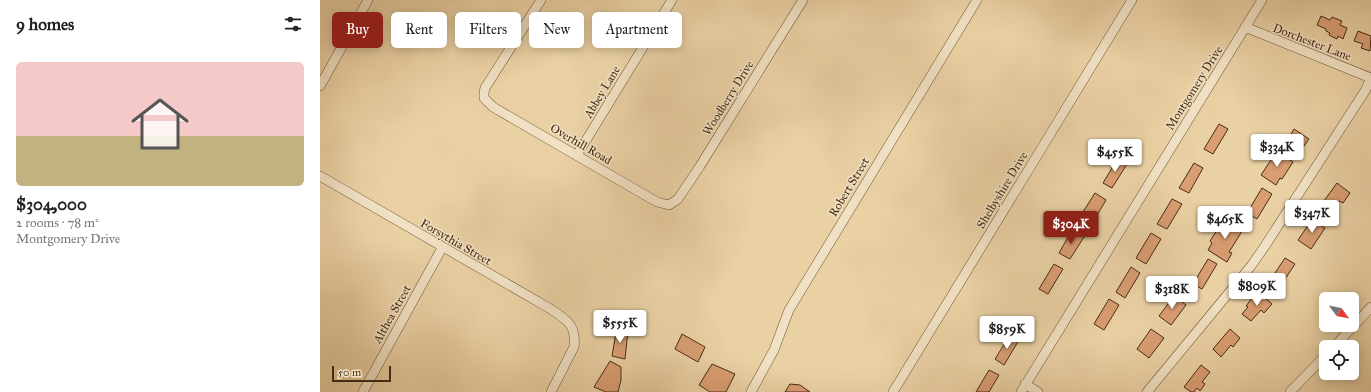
<!DOCTYPE html>
<html lang="en">
<head>
<meta charset="utf-8">
<style>
	:root { --surface:#fff; --page:#f2f2f2; --text:#202124; --muted:#757577; --line:#e0e0e0; --accent:#8f2418 }
	body { margin:0; font-family:"IM FELL Great Primer",serif; background:var(--page); color:var(--text); height:100vh; display:flex; flex-direction:column; font-size:15px; white-space:nowrap }
	* { box-sizing:border-box; margin:0 }
	p { font-size:13px; color:var(--muted) }
	.icon { flex:none; width:22px; height:22px; fill:none; stroke:currentColor; stroke-width:2; stroke-linecap:round; stroke-linejoin:round }
	.map { position:relative; flex:1; overflow:hidden }
	.details { display:flex; flex-direction:column; background:var(--surface); width:320px }
	.details>* { flex:none }
	.hud { position:absolute; left:12px; top:12px; width:380px; height:36px; display:flex; gap:8px }
	.needle { width:26px; rotate:122deg }
	.buttons { position:absolute; left:999px; top:292px; display:grid; gap:8px }
	.buttons a { display:grid; place-items:center; width:40px; height:40px; border-radius:6px; background:var(--surface); box-shadow:0 2px 10px #0003; font-size:20px }
	.scale { position:absolute; left:12px; bottom:10px; width:59px; box-sizing:border-box; padding-left:4px; border:2px solid #472b14; border-top:0; font-size:11px; line-height:14px; white-space:nowrap; color:#472b14; -webkit-text-stroke:3px #f1e1c4; paint-order:stroke }
	.price { position:absolute; translate:-50% -34px; padding:0 9px; border-radius:4px; background:#fff; color:#222; font-size:13px; line-height:26px; filter:drop-shadow(0 1px 2px #0008) }
	.price::after { content:''; position:absolute; left:50%; top:24px; width:12px; height:9px; margin-left:-6px; background:inherit; clip-path:polygon(0 0,100% 0,50% 100%) }
	.price.on { background:var(--accent); color:#fff }
	ul { padding:0; list-style:none }
	li { display:grid; align-content:center; gap:8px; height:212px; padding:0 16px }
	li+li { border-top:1px solid var(--line) }
	li span { display:grid; place-items:center; height:124px; border-radius:6px; color:#555 }
	li>.icon { margin-inline-start:auto }
	span .icon { width:72px; height:72px; fill:#fffc; stroke-width:1 }
	li b { font-size:17px }
	h2 { display:flex; justify-content:space-between; align-items:center; height:48px; padding:0 16px; font-size:17px }
	.tag { padding:0 14px; border-radius:6px; background:var(--surface); box-shadow:0 2px 10px #0003; font-size:14px; line-height:36px }
	.tag.on { background:var(--accent); color:#fff }
	main { display:flex; flex:1; min-height:0 }
	.map>svg:first-child { display:block }
	.building { fill:#d99e72; stroke:#472b14 }
	.lines { fill:none; stroke-linecap:round; stroke-linejoin:round }
	.minor-casing { stroke:#705438; stroke-width:10 }
	.minor { stroke:#f1e1c4; stroke-width:9 }
	.labels { text-anchor:middle; dominant-baseline:central; stroke-width:3; stroke-linejoin:round; paint-order:stroke }
	.street-label { font-size:12px; fill:#472b14; stroke:#f1e1c4 }
</style>
</head>
<body>
<main>
<section class="details">
<h2>9 homes<svg class="icon" aria-label="filters" viewBox="0 0 24 24"><path d="M4 7h16M4 17h16"/><circle cx="9" cy="7" r="2"/><circle cx="15" cy="17" r="2"/></svg></h2>
<ul>
<li><span style="background:linear-gradient(#f6c9c9 60%,#c2b280 0)"><svg class="icon" aria-label="home" viewBox="0 0 24 24"><path d="M3 11l9-7 9 7M6 9v11h12V9"/></svg></span><div><b>$304,000</b><p>2 rooms · 78 m²</p><p>Montgomery Drive</p></div></li>
</ul>
</section>
<div class="map">
<svg width="1051" height="392" viewBox="0 0 1051 392">
	<rect width="100%" height="100%" fill="#ead1a4"/>
	<filter id="stains"><feTurbulence type="fractalNoise" baseFrequency=".005" numOctaves="4"/><feColorMatrix values="0 0 0 0 .2 0 0 0 0 .09 0 0 0 0 .02 0 0 0 .5 -.17"/></filter>
	<radialGradient id="worn" r=".72"><stop offset=".6" stop-color="#630" stop-opacity="0"/><stop offset="1" stop-color="#630" stop-opacity=".3"/></radialGradient>
	<path class="building" d="M 1001,16 L 1010,20 L 1012,17 L 1022,21 L 1020,25 L 1027,28 L 1023,39 L 1018,36 L 1017,39 L 1009,35 L 1010,33 L 1006,31 L 1006,29 L 997,25 Z
		M 1038,31 L 1051,36 L 1050,51 L 1041,48 L 1043,44 L 1034,41 Z
		M 899,124 L 908,129 L 893,154 L 884,149 Z
		M 974,129 L 989,139 L 984,146 L 982,145 L 978,151 L 966,143 Z
		M 957,151 L 973,162 L 962,179 L 960,178 L 956,185 L 941,175 Z
		M 798,158 L 807,164 L 792,188 L 783,183 Z
		M 874,163 L 883,168 L 869,193 L 859,188 Z
		M 1017,183 L 1030,193 L 1023,203 L 1019,201 L 1011,212 L 1001,205 Z
		M 942,188 L 952,194 L 937,219 L 927,213 Z
		M 775,193 L 786,200 L 773,222 L 761,215 Z
		M 852,199 L 862,204 L 847,229 L 837,224 Z
		M 993,218 L 1002,223 L 1000,225 L 1005,228 L 991,249 L 978,240 Z
		M 912,220 L 924,228 L 909,252 L 912,253 L 907,262 L 888,250 L 892,243 L 890,241 L 901,224 L 907,228 Z
		M 752,230 L 764,237 L 750,259 L 739,253 Z
		M 831,233 L 841,239 L 826,264 L 816,258 Z
		M 965,258 L 975,264 L 961,285 L 951,279 Z
		M 888,259 L 897,264 L 882,289 L 873,284 Z
		M 734,264 L 743,269 L 728,294 L 719,289 Z
		M 811,267 L 820,273 L 805,298 L 796,292 Z
		M 941,294 L 952,304 L 944,313 L 941,310 L 931,321 L 922,314 L 928,307 L 926,306 L 932,298 L 935,301 Z
		M 854,296 L 866,305 L 851,325 L 839,316 Z
		M 789,299 L 799,305 L 784,330 L 774,324 Z
		M 297,327 L 308,331 L 305,359 L 292,356 Z
		M 831,329 L 844,338 L 829,358 L 817,349 Z
		M 910,329 L 920,338 L 913,347 L 911,345 L 901,357 L 893,349 Z
		M 362,334 L 385,347 L 378,362 L 355,349 Z
		M 690,335 L 699,340 L 684,365 L 675,359 Z
		M 290,361 L 301,367 L 301,380 L 298,392 L 286,392 L 274,387 Z
		M 392,364 L 415,374 L 406,392 L 390,392 L 379,385 Z
		M 881,365 L 890,372 L 882,382 L 885,384 L 880,391 L 877,388 L 874,392 L 871,392 L 864,387 Z
		M 669,370 L 679,375 L 669,392 L 656,392 Z
		M 470,384 L 480,385 L 490,392 L 465,392 Z"/>
	<g class="lines">
		<defs>
			<path id="minor" d="M 221,0 L 165,88 L 164,93 L 164,98 L 173,107 L 337,202 L 349,205 L 358,199 L 380,166 L 483,0
				M 0,86 L 48,0
				M 257,155 L 352,0
				M 0,176 L 229,308 C 246,319 257,325 254,347 L 231,392
				M 1014,347 L 1051,307
				M 705,384 L 718,392
				M 43,392 L 122,248
				M 431,392 L 454,350 L 469,310 L 657,0
				M 573,392 L 812,0
				M 701,392 L 942,0
				M 827,392 L 931,266 L 945,246 L 1045,91 L 1051,78 L 925,27
				M 970,392 L 1006,355"/>
		</defs>
		<use href="#minor" class="minor-casing"/>
		<use href="#minor" class="minor"/>
	</g>
	<g class="labels">
		<g class="street-label">
			<text transform="translate(992 42) rotate(21)">Dorchester Lane</text>
			<text transform="translate(874 88) rotate(-58)">Montgomery Drive</text>
			<text transform="translate(282 92) rotate(-59)">Abbey Lane</text>
			<text transform="translate(408 98) rotate(-58)">Woodberry Drive</text>
			<text transform="translate(261 144) rotate(30)">Overhill Road</text>
			<text transform="translate(529 187) rotate(-59)">Robert Street</text>
			<text transform="translate(682 190) rotate(-59)">Shelbyshire Drive</text>
			<text transform="translate(136 242) rotate(30)">Forsythia Street</text>
			<text transform="translate(72 314) rotate(-61)">Althea Street</text>
		</g>
	</g>
	<rect width="100%" height="100%" filter="url(#stains)"/>
	<rect width="100%" height="100%" fill="url(#worn)"/>
</svg>
<div class="buttons">
<a><svg class="needle" viewBox="-14 -14 28 28"><path d="M0-13l5 13h-10z" fill="#e53935"/><path d="M0 13l5-13h-10z" fill="#757577"/></svg></a>
<a><svg class="icon" aria-label="locate" viewBox="0 0 24 24"><circle cx="12" cy="12" r="6"/><path d="M12 2v4M12 18v4M2 12h4M18 12h4"/></svg></a>
</div>
<div class="scale">50 m</div>
<b class="price" style="left:957px;top:168px">$334K</b>
<b class="price" style="left:795px;top:173px">$455K</b>
<b class="price" style="left:992px;top:234px">$347K</b>
<b class="price" style="left:905px;top:240px">$465K</b>
<b class="price on" style="left:751px;top:245px">$304K</b>
<b class="price" style="left:937px;top:307px">$809K</b>
<b class="price" style="left:852px;top:310px">$318K</b>
<b class="price" style="left:300px;top:344px">$555K</b>
<b class="price" style="left:687px;top:350px">$859K</b>
<div class="hud">
<a class="tag on">Buy</a>
<a class="tag">Rent</a>
<a class="tag">Filters</a>
<a class="tag">New</a>
<a class="tag">Apartment</a>
</div>
</div>
</main>
</body>
</html>
